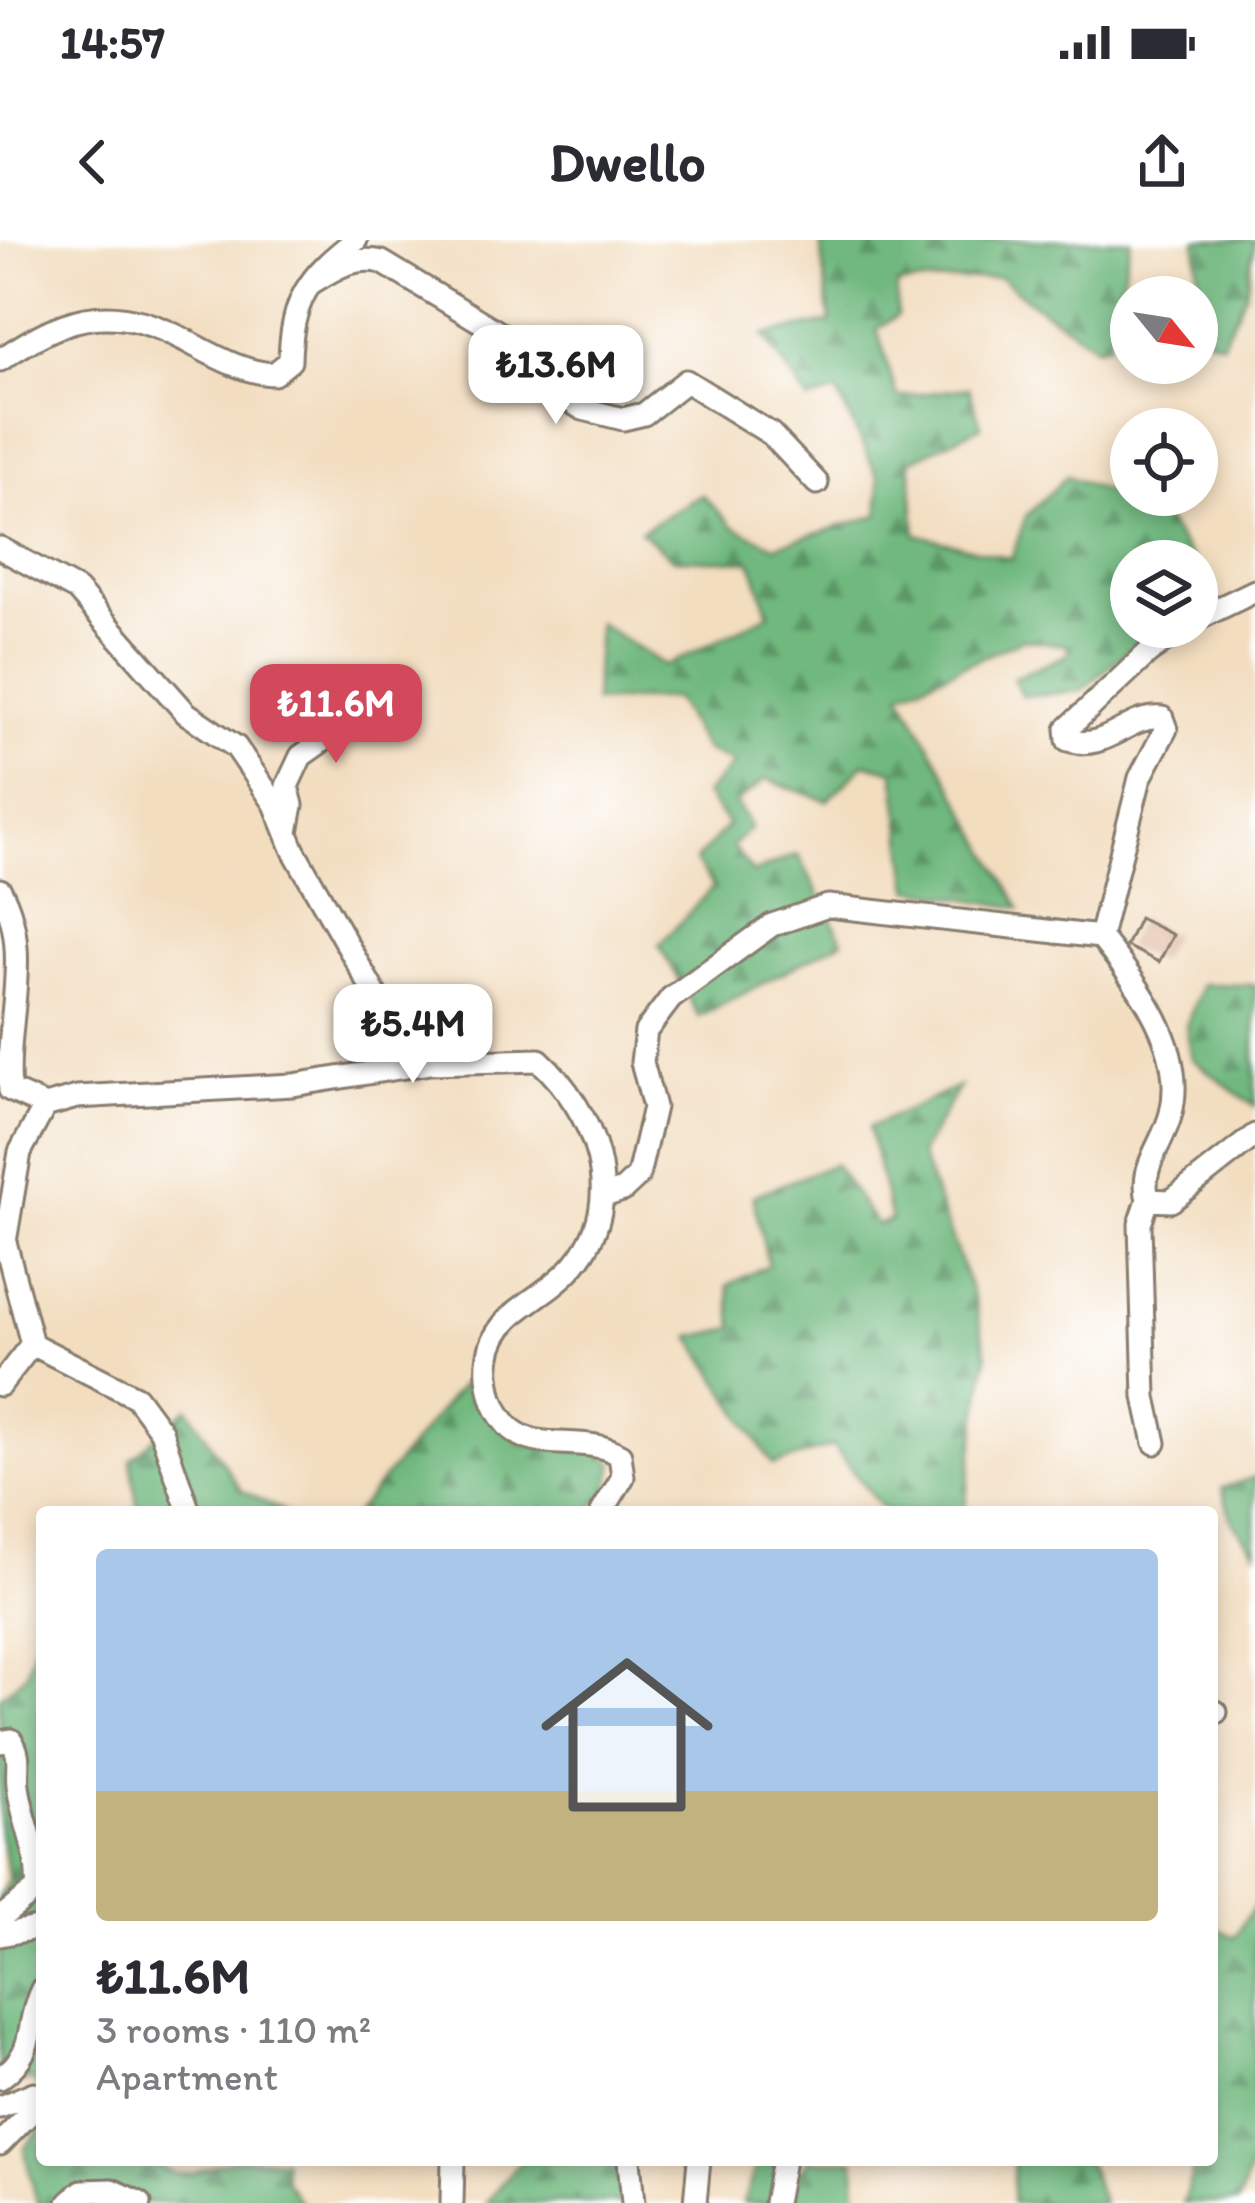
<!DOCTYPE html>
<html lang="en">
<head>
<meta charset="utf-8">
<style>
	:root { --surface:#fff; --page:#f7f7f7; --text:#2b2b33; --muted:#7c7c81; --line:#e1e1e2; --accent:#d1495b }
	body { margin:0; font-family:Itim,sans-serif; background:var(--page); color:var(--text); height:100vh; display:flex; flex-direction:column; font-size:45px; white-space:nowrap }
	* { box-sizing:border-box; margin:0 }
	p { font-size:39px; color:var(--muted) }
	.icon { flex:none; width:66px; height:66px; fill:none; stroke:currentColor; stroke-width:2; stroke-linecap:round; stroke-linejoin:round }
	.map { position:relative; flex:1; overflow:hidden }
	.side { position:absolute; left:36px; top:1266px; width:1182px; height:660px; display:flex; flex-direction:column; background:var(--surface); border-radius:12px; box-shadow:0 6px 18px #0003 }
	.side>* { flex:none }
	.needle { width:78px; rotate:120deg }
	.controls { position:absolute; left:1110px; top:36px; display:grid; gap:24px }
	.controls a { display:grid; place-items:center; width:108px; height:108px; border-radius:50%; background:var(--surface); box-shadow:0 6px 18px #0003; font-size:60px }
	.price { position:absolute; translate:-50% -102px; padding:0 27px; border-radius:24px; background:#fff; color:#222; font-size:39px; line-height:78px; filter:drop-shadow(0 3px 6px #0008) }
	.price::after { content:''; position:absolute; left:50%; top:72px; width:36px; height:27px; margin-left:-18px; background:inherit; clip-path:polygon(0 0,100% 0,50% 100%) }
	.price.selected { background:var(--accent); color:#fff }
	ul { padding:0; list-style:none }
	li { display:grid; align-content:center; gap:24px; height:636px; padding:0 60px }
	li+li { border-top:3px solid var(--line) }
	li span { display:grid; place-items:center; height:372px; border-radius:12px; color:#555 }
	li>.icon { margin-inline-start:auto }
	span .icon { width:216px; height:216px; fill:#fffc; stroke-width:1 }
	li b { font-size:51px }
	.status { display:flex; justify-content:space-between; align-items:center; height:84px; padding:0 60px; background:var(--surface); direction:ltr }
	.status svg { height:33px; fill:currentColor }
	header { display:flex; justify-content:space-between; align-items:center; height:156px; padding:0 60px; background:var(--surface); font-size:54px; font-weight:800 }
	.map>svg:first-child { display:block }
	.forest { fill:url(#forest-firs); stroke:#466a4d; stroke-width:3 }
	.building { fill:#deb39a }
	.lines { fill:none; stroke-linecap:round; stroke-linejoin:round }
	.minor-casing { stroke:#877c6e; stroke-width:27 }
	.minor { stroke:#fff; stroke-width:21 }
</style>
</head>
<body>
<div class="status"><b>14:57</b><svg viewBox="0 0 49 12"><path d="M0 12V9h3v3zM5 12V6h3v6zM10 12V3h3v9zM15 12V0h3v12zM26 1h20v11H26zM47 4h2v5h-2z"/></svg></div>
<header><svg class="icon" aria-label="back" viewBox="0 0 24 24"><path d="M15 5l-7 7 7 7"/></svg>Dwello<svg class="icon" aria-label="share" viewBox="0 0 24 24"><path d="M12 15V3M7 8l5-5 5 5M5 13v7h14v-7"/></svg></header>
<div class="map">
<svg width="1255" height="1963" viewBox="0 0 1255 1963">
	<defs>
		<pattern id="forest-firs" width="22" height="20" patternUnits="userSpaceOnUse" patternTransform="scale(3)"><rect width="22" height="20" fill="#70b87e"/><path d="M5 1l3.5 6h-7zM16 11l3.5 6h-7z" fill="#5b9566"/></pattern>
	</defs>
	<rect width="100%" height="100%" fill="#fff"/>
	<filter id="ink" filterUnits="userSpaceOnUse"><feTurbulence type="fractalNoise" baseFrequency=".00833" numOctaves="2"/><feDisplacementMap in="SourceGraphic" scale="24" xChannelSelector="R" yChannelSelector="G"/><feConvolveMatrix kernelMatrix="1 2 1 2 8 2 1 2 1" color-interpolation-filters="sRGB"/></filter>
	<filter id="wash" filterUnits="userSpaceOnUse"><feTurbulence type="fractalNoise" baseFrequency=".004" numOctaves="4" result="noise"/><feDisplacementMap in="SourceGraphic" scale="48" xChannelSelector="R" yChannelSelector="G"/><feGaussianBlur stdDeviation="2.7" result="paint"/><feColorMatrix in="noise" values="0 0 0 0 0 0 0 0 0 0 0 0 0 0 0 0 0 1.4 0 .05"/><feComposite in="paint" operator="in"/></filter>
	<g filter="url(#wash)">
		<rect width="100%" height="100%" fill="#f2ddbf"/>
		<path class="forest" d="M 820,0 L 1131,0 L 1108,104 L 1096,107 C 1063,82 1031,66 1001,37 L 897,45 L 897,76 L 877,88 L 897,157 L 969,148 L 981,186 L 910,221 L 916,294 L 1011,319 L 1026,276 L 1067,236 L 1159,273 L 1194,321 L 1131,321 L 1131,387 L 1155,387 L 1081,451 L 1022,456 L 1013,438 L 1065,416 L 1071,406 L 1023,399 L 901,453 L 1020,668 L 910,649 L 894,531 L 865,523 L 827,561 L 766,539 L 736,563 L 751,588 L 732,606 L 753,633 L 798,614 L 843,701 L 699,777 L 659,705 L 713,647 L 695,621 L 728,585 L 705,554 L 734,523 L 705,510 L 674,458 L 594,462 L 598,383 L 666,426 L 769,374 L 751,321 L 674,319 L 640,291 L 702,255 L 734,287 L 775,306 L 879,275 L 879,239 L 837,152 L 808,161 L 764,95 L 830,82 Z
			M 1196,0 L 1255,0 L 1246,53 L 1222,103 L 1202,96 Z
			M 1202,744 L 1255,745 L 1255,867 L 1192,819 L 1186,786 Z
			M 959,847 L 920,914 L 974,1058 L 987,1116 L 964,1272 L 885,1272 L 833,1206 L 773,1225 L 691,1097 L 734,1088 L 728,1045 L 768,1025 L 753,956 L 834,924 L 877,985 L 891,980 L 869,887 Z
			M 462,1144 L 522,1204 L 594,1210 L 614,1223 L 607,1252 L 588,1272 L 356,1272 Z
			M 188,1168 L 241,1250 L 285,1272 L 138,1272 L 131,1219 Z
			M 1255,1237 L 1255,1311 L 1232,1281 L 1222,1248 Z
			M 42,1378 L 42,1850 L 31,1839 L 0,1847 L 0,1656 L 9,1639 L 0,1593 L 0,1457 L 26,1434 Z
			M 1255,1665 L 1255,1913 L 1238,1963 L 1183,1963 L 1196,1920 L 1212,1920 L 1212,1686 L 1234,1697 Z
			M 42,1874 L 42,1920 L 151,1920 C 184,1949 203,1925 233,1920 C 249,1917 267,1920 283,1920 L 285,1940 L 301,1963 L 37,1963 L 24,1909 L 38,1892 Z
			M 521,1920 L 615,1920 L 624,1963 L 486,1963 Z
			M 758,1920 L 774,1920 L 788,1948 L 808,1920 L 855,1920 L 856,1963 L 743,1963 Z
			M 1014,1920 L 1086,1920 L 1103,1963 L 1012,1963 Z"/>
		<g id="blocks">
			<path class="building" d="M 1139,678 L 1173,695 L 1159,722 L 1126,706 Z"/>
		</g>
	</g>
	<g filter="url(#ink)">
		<use href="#blocks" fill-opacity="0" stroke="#877c6e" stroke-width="3"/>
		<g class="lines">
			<defs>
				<path id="minor" d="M 311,43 C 334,29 354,15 382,22 L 514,102 L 559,155 L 583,169 L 623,179 L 644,174 L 686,141 L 771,194 L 817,243
					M 0,120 C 75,69 117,62 196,106 C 220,119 247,133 274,134 L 290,121 C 291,61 308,36 356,0
					M 0,308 L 77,350 L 186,473 L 236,507 L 275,564 L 294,611 L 400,798 L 430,823 L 539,820 C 594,871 630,959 574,1025 C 541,1064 483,1073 488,1136 C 490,1156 494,1170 508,1186 C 535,1215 585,1193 620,1215 L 623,1237 L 602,1272
					M 1197,379 L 1255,351
					M 287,592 L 292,565 L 287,546 L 301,516 L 387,456
					M 0,650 C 34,711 4,783 10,850 L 45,866
					M 1100,697 L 1140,538 L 1166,489 L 1162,478 C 1128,474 1106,513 1068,500 L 1067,489 L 1148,413 L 1185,387
					M 604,956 L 623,950 L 638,936 L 654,867 L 642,822 L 646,791 L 671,758 L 772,685 L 828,666 L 1100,697 C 1138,744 1187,809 1171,873 C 1163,906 1139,925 1148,960 L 1171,961 L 1255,895
					M 1148,960 L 1140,984 L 1145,1157 L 1155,1203
					M 0,1145 L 32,1104
					M 189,1272 L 161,1191 L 136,1157 L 32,1104 L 5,1002 L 20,912 L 45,866 L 77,857 L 293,845 L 430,823
					M 1212,1472 L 1216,1472
					M 0,1502 L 11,1500 C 22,1516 16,1526 18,1545 C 22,1581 40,1612 37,1649 L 0,1678
					M 0,1695 L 42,1687
					M 0,1838 C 40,1809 23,1787 42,1749
					M 0,1867 L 34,1853 L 37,1866 L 0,1904
					M 629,1920 L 633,1963
					M 110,1960 L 112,1950 L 140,1963
					M 69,1963 L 82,1951 L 112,1950
					M 452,1963 L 453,1920
					M 695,1963 L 699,1920
					M 775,1963 L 783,1920"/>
			</defs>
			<use href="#minor" class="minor-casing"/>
			<use href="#minor" class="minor"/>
		</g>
	</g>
</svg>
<div class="controls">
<a><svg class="needle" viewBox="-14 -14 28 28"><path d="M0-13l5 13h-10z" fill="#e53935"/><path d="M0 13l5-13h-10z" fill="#7c7c81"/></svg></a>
<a><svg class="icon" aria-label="locate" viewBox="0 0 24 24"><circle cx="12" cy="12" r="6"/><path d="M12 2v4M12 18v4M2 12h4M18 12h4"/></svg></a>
<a><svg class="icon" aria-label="layers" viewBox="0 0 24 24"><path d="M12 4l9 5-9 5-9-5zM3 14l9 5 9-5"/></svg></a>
</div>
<b class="price" style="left:556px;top:187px">₺13.6M</b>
<b class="price selected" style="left:336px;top:526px">₺11.6M</b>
<b class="price" style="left:413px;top:846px">₺5.4M</b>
<section class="side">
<ul>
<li><span style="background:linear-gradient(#a9c7e8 65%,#c2b280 0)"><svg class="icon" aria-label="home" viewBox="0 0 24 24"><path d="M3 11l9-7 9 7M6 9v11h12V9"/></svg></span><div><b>₺11.6M</b><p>3 rooms · 110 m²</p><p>Apartment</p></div></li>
</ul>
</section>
</div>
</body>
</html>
